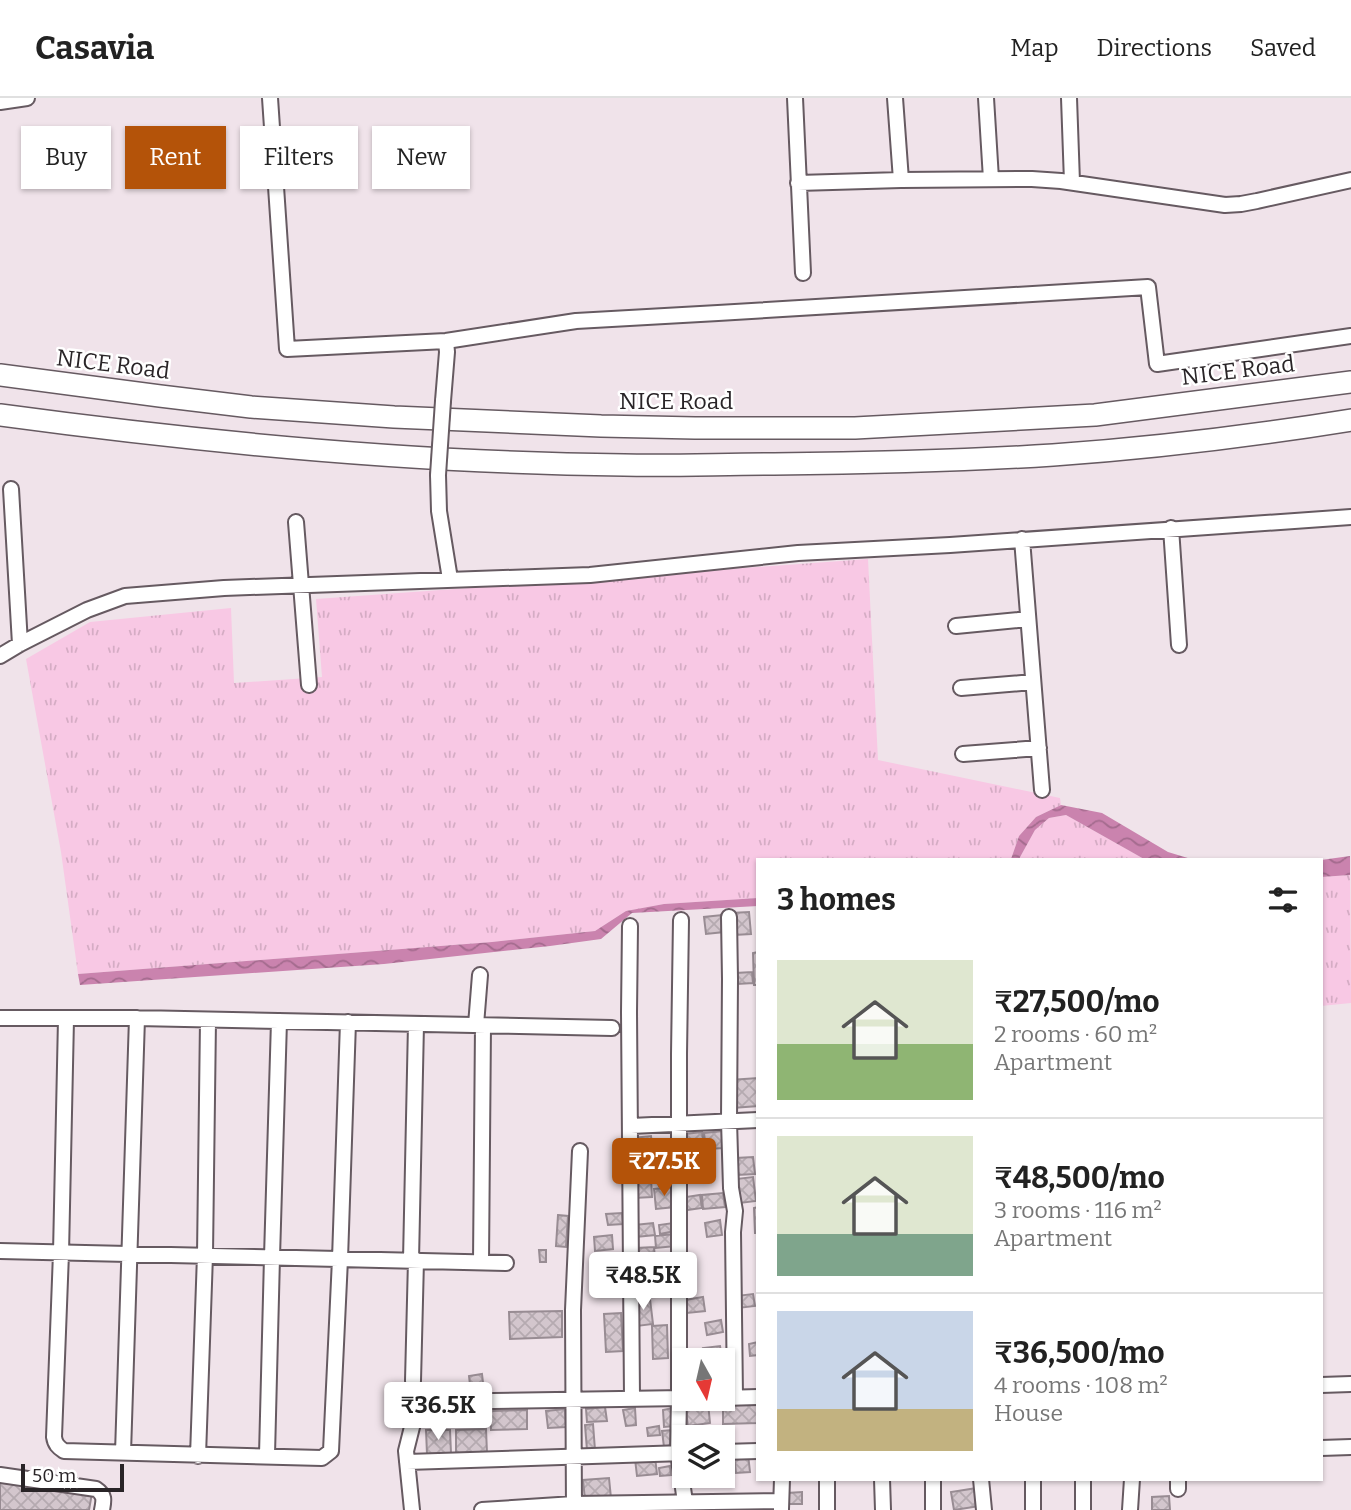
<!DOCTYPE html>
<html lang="en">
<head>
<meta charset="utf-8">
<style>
	:root { --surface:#fff; --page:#f6f6f6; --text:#222; --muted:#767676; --line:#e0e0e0; --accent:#b45309 }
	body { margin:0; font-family:Bitter,serif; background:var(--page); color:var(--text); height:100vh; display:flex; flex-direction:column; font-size:26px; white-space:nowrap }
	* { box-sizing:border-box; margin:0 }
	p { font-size:23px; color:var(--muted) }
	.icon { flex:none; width:38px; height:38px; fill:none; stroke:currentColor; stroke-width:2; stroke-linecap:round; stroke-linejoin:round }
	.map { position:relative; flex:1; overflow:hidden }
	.sheet { position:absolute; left:756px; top:760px; width:567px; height:623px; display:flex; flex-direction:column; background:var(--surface); border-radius:0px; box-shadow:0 2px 5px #0004 }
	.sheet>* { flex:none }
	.guide { position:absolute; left:21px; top:28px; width:630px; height:63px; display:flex; gap:14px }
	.needle { width:46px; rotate:172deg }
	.buttons { position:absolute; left:672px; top:1250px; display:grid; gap:14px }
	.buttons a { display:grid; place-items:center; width:63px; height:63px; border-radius:0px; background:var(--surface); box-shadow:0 2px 5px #0004; font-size:35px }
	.scale { position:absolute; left:21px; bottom:18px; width:103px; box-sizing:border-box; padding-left:7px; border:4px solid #292427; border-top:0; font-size:19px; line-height:24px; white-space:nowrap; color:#292427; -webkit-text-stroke:5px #fff; paint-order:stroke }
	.price { position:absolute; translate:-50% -60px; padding:0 16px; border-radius:7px; background:#fff; color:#222; font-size:23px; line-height:46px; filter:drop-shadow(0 2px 4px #0008) }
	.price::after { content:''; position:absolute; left:50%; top:42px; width:21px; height:16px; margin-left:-10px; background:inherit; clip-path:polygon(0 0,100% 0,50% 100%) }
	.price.on { background:var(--accent); color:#fff }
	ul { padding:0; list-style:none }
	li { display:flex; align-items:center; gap:21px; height:175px; padding:0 21px }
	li+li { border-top:2px solid var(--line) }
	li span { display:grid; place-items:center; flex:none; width:196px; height:140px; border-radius:0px; color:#555 }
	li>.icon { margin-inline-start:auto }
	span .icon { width:84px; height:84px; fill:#fffc; stroke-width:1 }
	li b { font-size:30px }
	h2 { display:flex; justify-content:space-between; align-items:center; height:84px; padding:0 21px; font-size:30px }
	.tag { padding:0 24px; border-radius:0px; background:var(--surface); box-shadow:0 2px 5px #0004; font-size:24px; line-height:63px }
	.tag.on { background:var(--accent); color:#fff }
	header { display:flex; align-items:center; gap:42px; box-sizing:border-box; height:98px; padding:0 35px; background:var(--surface); border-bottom:2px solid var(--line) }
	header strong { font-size:33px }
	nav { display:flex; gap:38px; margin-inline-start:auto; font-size:24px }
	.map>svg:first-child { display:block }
	.grass { fill:url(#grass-tufts) }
	.water { fill:url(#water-waves) }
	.building { fill:url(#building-cross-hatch); stroke:#988c93; stroke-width:2 }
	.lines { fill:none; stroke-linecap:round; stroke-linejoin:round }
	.minor-casing { stroke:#665a61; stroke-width:18 }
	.highway-casing { stroke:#665a61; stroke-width:24 }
	.minor { stroke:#fff; stroke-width:14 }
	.highway { stroke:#fff; stroke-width:21 }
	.minor-bridge-casing { stroke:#665a61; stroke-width:18; stroke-linecap:butt }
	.minor-bridge { stroke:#fff; stroke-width:14 }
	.labels { text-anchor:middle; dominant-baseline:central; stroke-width:5; stroke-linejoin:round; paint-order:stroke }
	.street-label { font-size:23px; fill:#292427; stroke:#fff }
</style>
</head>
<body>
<header>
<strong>Casavia</strong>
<nav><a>Map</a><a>Directions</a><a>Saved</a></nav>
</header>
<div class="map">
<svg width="1351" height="1412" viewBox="0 0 1351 1412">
	<defs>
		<pattern id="grass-tufts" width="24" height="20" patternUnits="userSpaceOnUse" patternTransform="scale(1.75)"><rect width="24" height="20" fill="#f8c8e4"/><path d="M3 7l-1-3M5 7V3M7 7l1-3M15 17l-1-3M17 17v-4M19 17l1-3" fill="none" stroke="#d5acc4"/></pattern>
		<pattern id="water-waves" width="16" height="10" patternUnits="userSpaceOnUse" patternTransform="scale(1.75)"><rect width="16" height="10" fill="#ca83ae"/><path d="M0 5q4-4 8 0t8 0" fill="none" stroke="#a46b8e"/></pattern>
		<pattern id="building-cross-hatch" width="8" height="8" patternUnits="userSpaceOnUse" patternTransform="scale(1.75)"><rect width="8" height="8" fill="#d3c6cd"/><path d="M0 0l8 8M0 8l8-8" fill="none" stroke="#b5aab0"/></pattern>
	</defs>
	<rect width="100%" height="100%" fill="#f0e3ea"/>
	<path class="grass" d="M 868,461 L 878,662 L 1060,700 L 1061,707 L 1036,719 L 1019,738 L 1011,761 L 758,761 L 758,800 L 664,806 L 626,813 L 595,833 L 492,844 L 78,876 L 61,754 L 26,561 L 90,524 L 231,510 L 234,585 L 322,579 L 316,501 Z
		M 1066,717 L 1144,761 L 1019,761 L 1035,732 L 1049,720 Z
		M 1350,777 L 1351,905 L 1321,908 L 1321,779 Z"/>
	<path class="water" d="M 1061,707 L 1102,715 L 1168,754 L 1191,761 L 1144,761 L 1066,717 L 1049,720 L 1035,732 L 1019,761 L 1011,761 L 1019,738 L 1036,719 Z
		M 1350,758 L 1350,777 L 1321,779 L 1321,762 Z
		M 758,800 L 758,808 L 632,815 L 601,841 L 550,848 L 384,866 L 80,887 L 78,876 L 492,844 L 595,833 L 626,813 L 664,806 Z"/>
	<path class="building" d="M 749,814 L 751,836 L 734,837 L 731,815 Z
		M 722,817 L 724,834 L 706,836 L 704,819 Z
		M 758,854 L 758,887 L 754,887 L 753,855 Z
		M 752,874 L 753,885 L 737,886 L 736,875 Z
		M 758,980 L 758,1008 L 733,1010 L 730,982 Z
		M 723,1033 L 724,1050 L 706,1051 L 704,1035 Z
		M 702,1034 L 704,1047 L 686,1049 L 685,1036 Z
		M 651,1038 L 654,1062 L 636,1064 L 633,1040 Z
		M 699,1059 L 700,1069 L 682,1071 L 681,1061 Z
		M 753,1059 L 755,1076 L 737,1077 L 736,1060 Z
		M 673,1066 L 676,1086 L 659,1088 L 657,1068 Z
		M 753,1079 L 756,1103 L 740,1105 L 736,1081 Z
		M 651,1080 L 652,1099 L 634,1100 L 633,1081 Z
		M 673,1089 L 675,1109 L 656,1111 L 654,1091 Z
		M 723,1095 L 725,1109 L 703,1111 L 702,1097 Z
		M 700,1097 L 702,1110 L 687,1112 L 686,1099 Z
		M 758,1109 L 758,1135 L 755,1135 L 754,1110 Z
		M 622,1115 L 623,1126 L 608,1127 L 606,1116 Z
		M 558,1117 L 568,1118 L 566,1149 L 556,1148 Z
		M 720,1122 L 722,1137 L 707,1139 L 705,1125 Z
		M 653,1125 L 655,1137 L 636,1139 L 635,1127 Z
		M 673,1125 L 675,1133 L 660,1136 L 659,1127 Z
		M 674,1136 L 675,1148 L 656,1150 L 655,1138 Z
		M 612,1137 L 613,1151 L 595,1153 L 594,1139 Z
		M 654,1149 L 655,1161 L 638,1163 L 637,1150 Z
		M 539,1152 L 546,1152 L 546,1164 L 540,1164 Z
		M 672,1162 L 672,1172 L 655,1173 L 655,1163 Z
		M 753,1196 L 755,1208 L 738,1210 L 736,1198 Z
		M 703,1199 L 705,1213 L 687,1215 L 685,1202 Z
		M 650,1201 L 653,1226 L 637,1228 L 633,1203 Z
		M 562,1213 L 562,1239 L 510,1241 L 509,1214 Z
		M 621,1215 L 623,1253 L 606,1254 L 604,1216 Z
		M 721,1222 L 723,1234 L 707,1237 L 705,1225 Z
		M 667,1227 L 668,1260 L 653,1261 L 652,1228 Z
		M 758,1244 L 758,1257 L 750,1258 L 749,1246 Z
		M 720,1248 L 722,1261 L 705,1262 L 703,1250 Z
		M 482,1276 L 484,1293 L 471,1295 L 469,1278 Z
		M 708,1305 L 710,1325 L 688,1328 L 685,1307 Z
		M 758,1306 L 758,1325 L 723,1326 L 723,1307 Z
		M 605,1309 L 607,1323 L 587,1324 L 586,1311 Z
		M 635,1310 L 636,1327 L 626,1328 L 623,1312 Z
		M 673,1310 L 674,1328 L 664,1329 L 663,1312 Z
		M 565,1311 L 566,1329 L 548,1330 L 546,1313 Z
		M 527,1312 L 527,1331 L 491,1332 L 490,1313 Z
		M 593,1326 L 595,1352 L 587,1352 L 585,1327 Z
		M 659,1328 L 660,1337 L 648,1338 L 647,1330 Z
		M 486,1331 L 487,1355 L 456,1356 L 456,1332 Z
		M 426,1332 L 450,1332 L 451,1355 L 427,1356 Z
		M 672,1332 L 674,1348 L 664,1349 L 662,1333 Z
		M 748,1356 L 750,1374 L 736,1375 L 734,1357 Z
		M 655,1359 L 657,1376 L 637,1378 L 635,1361 Z
		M 670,1368 L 671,1377 L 660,1378 L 659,1370 Z
		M 609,1380 L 611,1400 L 585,1402 L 583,1382 Z
		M 0,1381 L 92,1395 L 89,1412 L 0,1412 Z
		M 977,1390 L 980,1408 L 954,1412 L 951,1394 Z
		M 802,1394 L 802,1406 L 787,1406 L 787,1395 Z
		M 1169,1398 L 1170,1412 L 1152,1412 L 1152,1399 Z"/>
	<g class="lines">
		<defs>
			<path id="minor" d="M 270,0 L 287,251 L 446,243 L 576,223 L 718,215 L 1148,189 L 1157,266 L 1351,238
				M 795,0 L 803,175
				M 895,0 L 901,82
				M 986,0 L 991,81
				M 1069,0 L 1072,84
				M 0,4 L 27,0
				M 798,85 L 901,82 L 1032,81 L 1061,83 L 1225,107 L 1241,106 L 1257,103 L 1351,82
				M 443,303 L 447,254 L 446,243
				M 438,377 L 439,413 L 450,481
				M 11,391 L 20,546
				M 296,424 L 309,587
				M 1171,430 L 1179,547
				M 1022,441 L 1042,692
				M 956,528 L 1028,521
				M 0,558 L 20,546 L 87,512 L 125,498 L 224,490 L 590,477 L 798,455 L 950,447 L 1351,419
				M 961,590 L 1033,584
				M 963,656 L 1039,650
				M 729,819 L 730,881 L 729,1023 L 731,1090 L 735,1113 L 733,1134 L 735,1299
				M 681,822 L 679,956 L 679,1300 L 678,1355 L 685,1404
				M 630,828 L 629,914 L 632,1301
				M 0,920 L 137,920 L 612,930
				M 66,921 L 61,1155 L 54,1339 C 55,1346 58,1349 64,1353 L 322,1360 L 331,1353 L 340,1161 L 348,924
				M 476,927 L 480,877
				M 631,1028 L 758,1022
				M 0,1153 L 506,1165
				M 411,1162 L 416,926
				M 481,1164 L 483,927
				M 413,1283 L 416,1162
				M 1321,1287 L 1351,1286
				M 723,1300 L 758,1299
				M 1321,1350 L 1351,1349
				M 723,1354 L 758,1353
				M 123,1355 L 137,920
				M 267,1357 L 272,1159 L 279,923
				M 198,1358 L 205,1157 L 208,922
				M 407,1364 L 684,1355
				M 0,1377 L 96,1391 C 105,1397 104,1402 102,1412
				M 827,1381 L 827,1412
				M 882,1381 L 883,1412
				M 933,1381 L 933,1412
				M 981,1381 L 984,1412
				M 1178,1391 L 1178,1381
				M 781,1411 L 782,1381
				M 412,1412 L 406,1353 L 415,1317 L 427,1304 L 684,1300
				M 482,1412 L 574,1406 L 781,1403
				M 574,1412 L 573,1212 L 580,1053
				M 1033,1412 L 1033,1381
				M 1083,1412 L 1083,1381
				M 1130,1412 L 1132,1381"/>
			<path id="highway" d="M 0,277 L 160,298 L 251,309 L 394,319 L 601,328 L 695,330 L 855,330 L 1095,317 L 1351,284
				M 0,317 C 207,345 416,365 624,367 C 674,368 724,366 774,366 C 867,365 960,363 1053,357 C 1153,350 1252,338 1351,322"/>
		</defs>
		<use href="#minor" class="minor-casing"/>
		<use href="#highway" class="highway-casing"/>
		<use href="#minor" class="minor"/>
		<use href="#highway" class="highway"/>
		<defs>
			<path id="minor-bridge" d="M 438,377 L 443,303"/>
		</defs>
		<use href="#minor-bridge" class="minor-bridge-casing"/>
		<use href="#minor-bridge" class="minor-bridge"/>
	</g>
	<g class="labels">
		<g class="street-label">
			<text transform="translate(113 266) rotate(7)">NICE Road</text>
			<text transform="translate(1238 272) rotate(-7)">NICE Road</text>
			<text x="676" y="303">NICE Road</text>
		</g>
	</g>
</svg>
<div class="buttons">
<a><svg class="needle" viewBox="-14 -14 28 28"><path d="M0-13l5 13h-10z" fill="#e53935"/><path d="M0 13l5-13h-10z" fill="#767676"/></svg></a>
<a><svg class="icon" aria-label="layers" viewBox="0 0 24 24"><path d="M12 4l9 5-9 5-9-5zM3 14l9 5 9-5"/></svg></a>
</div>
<div class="scale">50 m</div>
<b class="price on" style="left:664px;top:1100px">₹27.5K</b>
<b class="price" style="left:643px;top:1214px">₹48.5K</b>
<b class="price" style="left:438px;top:1344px">₹36.5K</b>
<div class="guide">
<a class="tag">Buy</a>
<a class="tag on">Rent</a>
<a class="tag">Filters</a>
<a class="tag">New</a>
</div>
<section class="sheet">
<h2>3 homes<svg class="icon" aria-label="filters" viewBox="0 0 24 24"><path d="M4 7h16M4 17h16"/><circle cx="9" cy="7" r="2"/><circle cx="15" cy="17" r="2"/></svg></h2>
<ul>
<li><span style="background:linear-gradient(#dfe7d0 60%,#8fb573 0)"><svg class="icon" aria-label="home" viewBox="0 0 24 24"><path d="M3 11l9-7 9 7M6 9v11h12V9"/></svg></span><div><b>₹27,500/mo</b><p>2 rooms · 60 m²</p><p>Apartment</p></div></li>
<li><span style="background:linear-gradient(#dfe7d0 70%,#7fa58c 0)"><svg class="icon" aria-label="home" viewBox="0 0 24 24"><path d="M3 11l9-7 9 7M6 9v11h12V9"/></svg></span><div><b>₹48,500/mo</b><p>3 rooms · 116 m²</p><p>Apartment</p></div></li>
<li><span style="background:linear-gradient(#c9d6e8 70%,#c2b280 0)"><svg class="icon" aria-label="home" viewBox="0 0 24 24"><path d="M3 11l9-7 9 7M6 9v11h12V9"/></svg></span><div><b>₹36,500/mo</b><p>4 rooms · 108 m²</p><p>House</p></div></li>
</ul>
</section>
</div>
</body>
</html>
